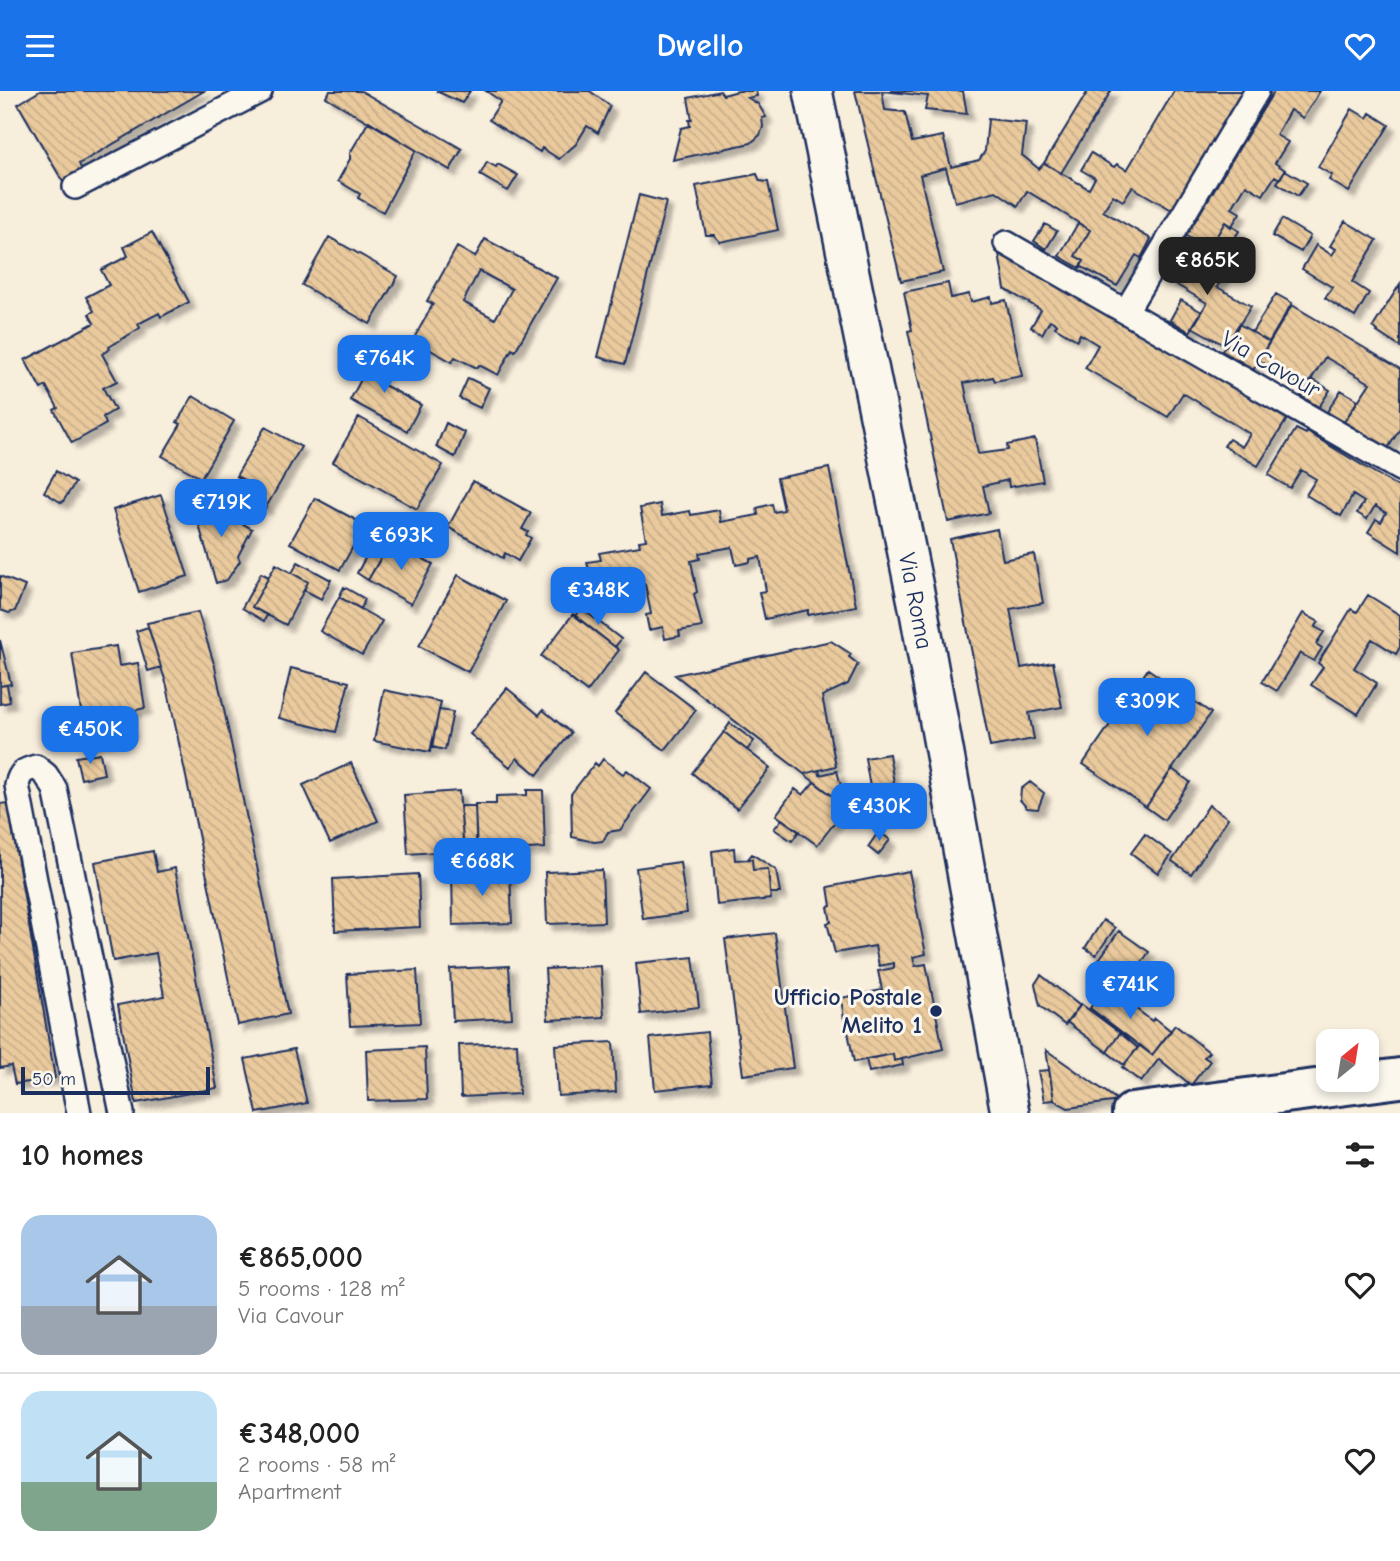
<!DOCTYPE html>
<html lang="en">
<head>
<meta charset="utf-8">
<style>
	:root { --surface:#fff; --page:#f2f2f2; --text:#222; --muted:#767676; --line:#e0e0e0; --accent:#1a73e8 }
	body { margin:0; font-family:"Comic Neue",sans-serif; background:var(--page); color:var(--text); height:100vh; display:flex; flex-direction:column; font-size:26px; white-space:nowrap }
	* { box-sizing:border-box; margin:0 }
	p { font-size:23px; color:var(--muted) }
	.icon { flex:none; width:38px; height:38px; fill:none; stroke:currentColor; stroke-width:2; stroke-linecap:round; stroke-linejoin:round }
	.map { position:relative; height:1022px; overflow:hidden }
	.drawer { display:flex; flex-direction:column; background:var(--surface); flex:1 }
	.drawer>* { flex:none }
	.needle { width:46px; rotate:30deg }
	.tools { position:absolute; left:1316px; top:938px; display:grid; gap:14px }
	.tools a { display:grid; place-items:center; width:63px; height:63px; border-radius:14px; background:var(--surface); box-shadow:0 4px 10px #0003; font-size:35px }
	.scale { position:absolute; left:21px; bottom:18px; width:189px; box-sizing:border-box; padding-left:7px; border:4px solid #1b2f5e; border-top:0; font-size:19px; line-height:24px; white-space:nowrap; color:#1b2f5e; -webkit-text-stroke:5px #fbf7ec; paint-order:stroke }
	.price { position:absolute; translate:-50% -60px; padding:0 16px; border-radius:14px; background:var(--accent); color:#fff; font-size:23px; line-height:46px; filter:drop-shadow(0 2px 4px #0008) }
	.price::after { content:''; position:absolute; left:50%; top:42px; width:21px; height:16px; margin-left:-10px; background:inherit; clip-path:polygon(0 0,100% 0,50% 100%) }
	.price.current { background:#222; color:#fff }
	ul { padding:0; list-style:none }
	li { display:flex; align-items:center; gap:21px; height:175px; padding:0 21px }
	li+li { border-top:2px solid var(--line) }
	li span { display:grid; place-items:center; flex:none; width:196px; height:140px; border-radius:21px; color:#555 }
	li>.icon { margin-inline-start:auto }
	span .icon { width:84px; height:84px; fill:#fffc; stroke-width:1 }
	li b { font-size:30px }
	h2 { display:flex; justify-content:space-between; align-items:center; height:84px; padding:0 21px; font-size:30px }
	header { display:flex; justify-content:space-between; align-items:center; height:91px; padding:0 21px; background:var(--accent); color:#fff; font-size:32px; font-weight:700 }
	.map>svg:first-child { display:block }
	.building { fill:url(#building-back-hatch); stroke:#1b2f5e; stroke-width:2; fill-rule:evenodd; filter:url(#shadow) }
	.lines { fill:none; stroke-linecap:round; stroke-linejoin:round }
	.minor-casing { stroke:#1b2f5e; stroke-width:28 }
	.primary-casing { stroke:#1b2f5e; stroke-width:42 }
	.trunk-casing { stroke:#1b2f5e; stroke-width:44 }
	.minor { stroke:#fbf7ec; stroke-width:23 }
	.primary { stroke:#fbf7ec; stroke-width:37 }
	.trunk { stroke:#fbf7ec; stroke-width:38 }
	.poi-dot { fill:#1b2f5e; stroke:#fbf7ec; stroke-width:2.5 }
	.labels { text-anchor:middle; dominant-baseline:central; stroke-width:6; stroke-linejoin:round; paint-order:stroke }
	.street-label { font-size:24px; fill:#1b2f5e; stroke:#fbf7ec }
	.poi-label { font-size:24px; font-weight:bold; fill:#1b2f5e; stroke:#fbf7ec; text-anchor:end }
</style>
</head>
<body>
<header><svg class="icon" aria-label="menu" viewBox="0 0 24 24"><path d="M4 6h16M4 12h16M4 18h16"/></svg>Dwello<svg class="icon" aria-label="heart" viewBox="0 0 24 24"><path d="M12 20l-8-8c-3-5 5-10 8-4 3-6 11-1 8 4z"/></svg></header>
<div class="map">
<svg width="1400" height="1022" viewBox="0 0 1400 1022">
	<defs>
		<pattern id="building-back-hatch" width="6" height="6" patternUnits="userSpaceOnUse" patternTransform="scale(1.75)"><rect width="6" height="6" fill="#eaca9d"/><path d="M-1 5l2 2M0 0l6 6M5-1l2 2" fill="none" stroke="#c8ae8a"/></pattern>
		<filter id="shadow"><feDropShadow dx="6" dy="6" stdDeviation="2" flood-color="#0004"/></filter>
	</defs>
	<rect width="100%" height="100%" fill="#f8eedc"/>
	<filter id="ink" filterUnits="userSpaceOnUse"><feTurbulence type="fractalNoise" baseFrequency=".0143" numOctaves="2"/><feDisplacementMap in="SourceGraphic" scale="14" xChannelSelector="R" yChannelSelector="G"/><feConvolveMatrix kernelMatrix="1 2 1 2 8 2 1 2 1" color-interpolation-filters="sRGB"/></filter>
	<g filter="url(#ink)">
		<path class="building" d="M 40,0 L 204,0 L 79,73 L 82,79 L 63,91 L 18,13 Z
			M 330,0 L 361,0 L 462,58 L 450,79 L 326,6 Z
			M 436,0 L 470,0 L 462,12 Z
			M 486,0 L 590,0 L 610,15 L 598,42 L 587,35 L 576,53 L 559,68 L 542,57 L 540,61 L 489,29 L 501,10 Z
			M 720,0 L 723,4 L 738,0 L 756,0 L 757,5 L 748,7 L 758,13 L 766,26 L 762,27 L 763,36 L 760,44 L 751,52 L 673,69 L 681,37 L 690,35 L 689,29 L 692,29 L 688,7 Z
			M 855,0 L 882,0 L 885,19 L 905,21 L 912,51 L 943,45 L 951,76 L 979,69 L 985,60 L 988,28 L 1026,32 L 1022,64 L 1039,78 L 1044,72 L 1089,98 L 1095,87 L 1081,79 L 1091,62 L 1114,76 L 1117,73 L 1127,79 L 1174,0 L 1244,0 L 1172,119 L 1132,96 L 1123,110 L 1113,104 L 1103,120 L 1151,148 L 1141,167 L 1136,164 L 1117,195 L 1080,175 L 1084,170 L 1075,165 L 1090,139 L 1027,100 L 1018,115 L 996,100 L 955,111 L 946,77 L 920,84 L 943,181 L 901,190 Z
			M 882,0 L 963,0 L 967,23 L 925,19 L 928,5 Z
			M 1088,0 L 1111,0 L 1061,82 L 1044,72 Z
			M 1274,0 L 1320,0 L 1303,27 L 1290,19 L 1276,44 L 1288,51 L 1275,72 L 1285,79 L 1280,88 L 1275,85 L 1263,104 L 1246,94 L 1232,117 L 1240,122 L 1231,136 L 1225,131 L 1209,158 L 1186,145 Z
			M 1352,18 L 1367,27 L 1370,22 L 1389,34 L 1349,101 L 1329,89 L 1332,84 L 1318,76 Z
			M 369,30 L 416,59 L 383,121 L 358,107 L 360,103 L 338,90 L 350,68 L 350,62 Z
			M 487,71 L 496,76 L 498,73 L 518,84 L 508,100 L 480,84 Z
			M 1285,79 L 1307,92 L 1298,105 L 1277,92 Z
			M 757,83 L 760,90 L 768,91 L 778,139 L 720,151 L 714,144 L 706,144 L 696,95 Z
			M 639,104 L 666,111 L 625,273 L 598,266 Z
			M 1282,128 L 1310,145 L 1301,161 L 1272,145 Z
			M 1345,130 L 1377,149 L 1352,191 L 1369,202 L 1355,226 L 1325,207 L 1332,196 L 1302,178 L 1316,154 L 1332,164 L 1336,158 L 1330,155 Z
			M 1225,131 L 1239,140 L 1234,148 L 1245,154 L 1233,173 L 1209,158 Z
			M 1078,132 L 1090,139 L 1075,165 L 1084,170 L 1080,177 L 1059,165 Z
			M 1045,133 L 1057,140 L 1046,158 L 1034,150 Z
			M 152,141 L 189,211 L 161,226 L 159,222 L 138,233 L 140,237 L 109,256 L 110,258 L 102,263 L 117,290 L 103,297 L 115,319 L 103,326 L 106,333 L 72,352 L 54,319 L 58,317 L 46,295 L 41,298 L 25,269 L 94,232 L 89,223 L 94,220 L 86,206 L 109,194 L 101,179 L 128,165 L 124,156 Z
			M 329,146 L 398,185 L 370,233 L 302,194 Z
			M 485,148 L 557,187 L 515,260 L 512,258 L 498,284 L 479,274 L 477,277 L 455,266 L 452,271 L 413,249 L 433,213 L 427,210 L 457,156 L 475,166 ZM 479,180 L 512,198 L 495,228 L 463,211 Z
			M 1176,157 L 1224,185 L 1217,196 L 1251,215 L 1226,255 L 1192,236 L 1207,212 L 1160,184 Z
			M 1001,159 L 1287,328 L 1258,375 L 1224,355 L 1229,348 L 1242,356 L 1250,343 L 1183,302 L 1168,326 L 1085,277 L 1098,254 L 1080,243 L 1077,249 L 1055,236 L 1057,233 L 1050,229 L 1042,243 L 1031,236 L 1041,219 L 1005,198 L 999,163 Z
			M 948,192 L 951,207 L 969,203 L 971,211 L 991,206 L 992,212 L 1006,209 L 1022,285 L 995,290 L 993,286 L 964,292 L 978,363 L 1008,359 L 1007,354 L 1035,348 L 1043,390 L 1009,396 L 1008,389 L 983,395 L 989,422 L 948,431 L 908,240 L 912,239 L 904,201 Z
			M 1400,193 L 1400,256 L 1377,241 L 1378,240 L 1373,236 Z
			M 1276,203 L 1292,212 L 1269,251 L 1252,241 Z
			M 1181,209 L 1202,221 L 1190,241 L 1170,229 Z
			M 1292,214 L 1400,278 L 1400,338 L 1388,357 L 1344,331 L 1370,292 L 1325,266 L 1306,297 L 1259,269 Z
			M 1239,233 L 1269,251 L 1254,278 L 1222,260 Z
			M 379,255 L 392,263 L 382,282 L 377,280 L 373,288 L 421,314 L 407,340 L 350,309 Z
			M 468,287 L 489,297 L 480,317 L 459,307 Z
			M 1312,288 L 1330,299 L 1319,316 L 1301,305 Z
			M 1341,299 L 1358,309 L 1344,331 L 1327,321 Z
			M 193,305 L 234,330 L 201,387 L 162,365 L 181,333 L 177,331 Z
			M 359,326 L 443,374 L 417,418 L 333,371 Z
			M 446,332 L 465,342 L 455,366 L 436,356 Z
			M 265,336 L 301,356 L 265,418 L 236,401 L 244,389 L 236,385 Z
			M 1296,338 L 1306,343 L 1307,341 L 1400,397 L 1400,461 L 1368,441 L 1376,428 L 1381,431 L 1386,422 L 1375,415 L 1367,428 L 1357,422 L 1364,411 L 1353,404 L 1341,425 L 1306,404 L 1316,388 L 1301,379 L 1290,397 L 1268,384 Z
			M 829,377 L 856,515 L 808,524 L 808,519 L 765,528 L 759,501 L 766,500 L 760,466 L 750,468 L 750,471 L 736,474 L 732,456 L 699,462 L 700,468 L 691,470 L 697,501 L 694,503 L 702,536 L 679,540 L 680,545 L 665,548 L 663,536 L 649,539 L 646,524 L 651,523 L 645,493 L 623,498 L 623,501 L 608,504 L 605,490 L 592,493 L 587,471 L 601,469 L 599,462 L 640,455 L 639,450 L 646,449 L 640,417 L 660,413 L 662,425 L 690,420 L 691,424 L 719,419 L 721,431 L 758,424 L 757,417 L 772,413 L 774,421 L 784,419 L 777,387 Z
			M 56,380 L 75,392 L 62,412 L 44,401 Z
			M 473,390 L 531,422 L 522,438 L 528,441 L 526,444 L 531,447 L 518,470 L 505,462 L 503,467 L 448,436 Z
			M 161,404 L 188,485 L 139,501 L 113,419 Z
			M 315,407 L 365,434 L 340,479 L 290,452 Z
			M 205,411 L 220,419 L 228,418 L 231,426 L 252,438 L 238,465 L 240,470 L 227,489 L 216,492 L 193,414 Z
			M 997,438 L 1003,469 L 1034,463 L 1043,512 L 1010,518 L 1021,577 L 1053,571 L 1062,616 L 1029,622 L 1034,648 L 990,656 L 950,448 Z
			M 390,450 L 433,473 L 411,513 L 368,489 Z
			M 373,453 L 385,460 L 368,489 L 357,482 Z
			M 298,471 L 331,489 L 321,508 L 304,499 L 308,491 L 292,482 Z
			M 276,473 L 308,491 L 286,534 L 252,516 Z
			M 261,482 L 269,486 L 252,516 L 267,524 L 264,530 L 242,517 Z
			M 458,484 L 506,510 L 468,581 L 419,555 Z
			M 0,485 L 25,495 L 15,520 L 9,522 L 0,519 Z
			M 344,496 L 365,508 L 361,518 L 339,506 Z
			M 1368,504 L 1400,524 L 1400,556 L 1396,563 L 1372,548 L 1354,577 L 1377,592 L 1358,623 L 1311,594 L 1323,576 L 1318,572 L 1351,518 L 1357,521 Z
			M 339,506 L 382,530 L 362,564 L 320,540 Z
			M 581,517 L 621,548 L 615,556 L 575,525 Z
			M 198,521 L 215,576 L 288,923 L 238,934 L 167,595 L 147,532 Z
			M 1303,522 L 1319,531 L 1315,536 L 1324,541 L 1316,553 L 1322,557 L 1314,570 L 1300,562 L 1277,600 L 1262,591 Z
			M 573,523 L 619,559 L 587,601 L 541,565 Z
			M 148,536 L 161,576 L 148,580 L 136,540 Z
			M 0,549 L 11,593 L 0,595 Z
			M 831,550 L 851,563 L 849,566 L 858,573 L 848,593 L 822,605 L 836,675 L 804,683 L 675,584 Z
			M 116,555 L 119,575 L 138,572 L 145,617 L 127,621 L 130,642 L 108,645 L 109,648 L 86,652 L 72,562 Z
			M 291,577 L 349,591 L 336,641 L 279,627 Z
			M 1148,578 L 1211,622 L 1146,716 L 1083,673 Z
			M 646,581 L 696,619 L 665,659 L 615,622 Z
			M 7,594 L 10,611 L 0,613 L 0,595 Z
			M 507,597 L 539,624 L 543,619 L 571,642 L 537,684 L 517,667 L 510,676 L 470,643 Z
			M 384,599 L 441,611 L 430,661 L 374,650 Z
			M 439,619 L 453,621 L 445,659 L 432,656 Z
			M 730,632 L 754,650 L 747,659 L 724,641 Z
			M 724,641 L 770,677 L 737,718 L 692,682 Z
			M 100,662 L 104,683 L 81,688 L 76,666 Z
			M 889,663 L 894,692 L 870,696 L 865,667 Z
			M 603,668 L 623,683 L 627,679 L 651,698 L 620,739 L 608,741 L 603,750 L 594,751 L 572,746 L 571,703 L 595,672 L 598,675 Z
			M 351,672 L 378,730 L 330,752 L 303,694 Z
			M 1172,678 L 1190,691 L 1164,729 L 1146,716 Z
			M 819,679 L 820,684 L 837,680 L 843,702 L 833,705 L 804,683 Z
			M 814,691 L 842,712 L 832,725 L 837,729 L 817,754 L 776,724 L 795,698 L 803,704 Z
			M 1030,691 L 1044,702 L 1038,718 L 1027,717 L 1020,709 L 1021,698 Z
			M 527,699 L 543,699 L 545,757 L 508,759 L 509,766 L 477,770 L 475,713 L 496,713 L 496,705 L 527,704 Z
			M 459,700 L 464,759 L 408,763 L 404,704 Z
			M 8,712 L 55,987 L 15,993 L 11,975 L 0,977 L 0,713 Z
			M 1209,714 L 1228,727 L 1191,783 L 1172,770 Z
			M 460,715 L 475,715 L 477,759 L 464,759 Z
			M 782,728 L 799,740 L 792,750 L 774,738 Z
			M 879,740 L 890,749 L 878,764 L 868,756 Z
			M 1145,743 L 1172,763 L 1158,782 L 1131,762 Z
			M 734,757 L 735,769 L 752,768 L 753,779 L 768,778 L 771,808 L 717,814 L 712,760 Z
			M 153,760 L 157,781 L 175,777 L 217,997 L 136,1012 L 118,914 L 164,905 L 156,862 L 113,870 L 95,771 Z
			M 752,763 L 776,779 L 780,802 L 770,802 L 768,778 L 753,779 L 752,768 L 748,768 Z
			M 680,771 L 687,822 L 643,828 L 636,777 Z
			M 602,779 L 604,831 L 547,833 L 545,781 Z
			M 510,780 L 512,832 L 453,834 L 452,782 Z
			M 909,780 L 926,863 L 913,866 L 915,875 L 926,873 L 943,958 L 894,970 L 893,963 L 854,971 L 847,936 L 845,936 L 841,907 L 882,899 L 878,880 L 894,877 L 894,872 L 879,875 L 875,855 L 835,862 L 827,832 L 831,831 L 828,816 L 831,815 L 828,796 Z
			M 418,783 L 420,836 L 335,840 L 333,788 Z
			M 1103,829 L 1115,837 L 1096,864 L 1085,857 Z
			M 1119,840 L 1149,861 L 1133,884 L 1117,883 L 1098,870 Z
			M 775,842 L 793,977 L 743,984 L 725,848 Z
			M 693,866 L 699,916 L 641,923 L 636,872 Z
			M 509,875 L 512,927 L 453,930 L 450,878 Z
			M 601,875 L 604,926 L 548,929 L 545,878 Z
			M 417,879 L 420,932 L 350,935 L 347,883 Z
			M 1041,884 L 1080,915 L 1065,934 L 1040,915 L 1035,893 Z
			M 1106,895 L 1152,930 L 1155,927 L 1171,940 L 1152,964 L 1090,917 Z
			M 1081,913 L 1120,942 L 1107,961 L 1067,931 Z
			M 1175,934 L 1209,961 L 1204,966 L 1210,970 L 1191,994 L 1159,968 L 1141,991 L 1122,976 L 1140,954 L 1152,964 Z
			M 707,941 L 712,993 L 655,999 L 650,947 Z
			M 1120,942 L 1138,957 L 1124,974 L 1107,961 Z
			M 613,951 L 616,1001 L 558,1005 L 555,954 Z
			M 517,952 L 519,1003 L 461,1006 L 459,954 Z
			M 425,956 L 427,1008 L 368,1010 L 366,959 Z
			M 294,958 L 307,1012 L 257,1022 L 245,968 Z
			M 1046,959 L 1119,1010 L 1068,1017 L 1054,1009 Z
			M 893,963 L 894,970 L 902,968 L 903,974 L 869,981 L 866,968 Z
			M 1049,979 L 1054,1009 L 1044,1010 L 1038,980 Z"/>
		<g class="lines">
			<defs>
				<path id="minor" d="M 75,96 L 260,0
					M 1006,152 L 1400,378
					M 1126,220 L 1257,0
					M 79,1022 L 17,694 C 20,681 24,679 36,676 L 46,684 L 55,698 L 122,1022"/>
				<path id="primary" d="M 813,0 L 919,521 L 1010,1022"/>
				<path id="trunk" d="M 1132,1022 L 1400,987"/>
			</defs>
			<use href="#minor" class="minor-casing"/>
			<use href="#primary" class="primary-casing"/>
			<use href="#trunk" class="trunk-casing"/>
			<use href="#minor" class="minor"/>
			<use href="#primary" class="primary"/>
			<use href="#trunk" class="trunk"/>
		</g>
	</g>
	<circle class="poi-dot" cx="936" cy="920" r="7"/>
	<g class="labels">
		<g class="street-label">
			<text transform="translate(1271 273) rotate(30)">Via Cavour</text>
			<text transform="translate(916 510) rotate(79)">Via Roma</text>
		</g>
		<g class="poi-label">
			<text x="922" y="906">Ufficio Postale<tspan x="922" dy="28">Melito 1</tspan></text>
		</g>
	</g>
</svg>
<div class="tools">
<a><svg class="needle" viewBox="-14 -14 28 28"><path d="M0-13l5 13h-10z" fill="#e53935"/><path d="M0 13l5-13h-10z" fill="#767676"/></svg></a>
</div>
<div class="scale">50 m</div>
<b class="price current" style="left:1207px;top:206px">€865K</b>
<b class="price" style="left:384px;top:304px">€764K</b>
<b class="price" style="left:221px;top:448px">€719K</b>
<b class="price" style="left:401px;top:481px">€693K</b>
<b class="price" style="left:598px;top:536px">€348K</b>
<b class="price" style="left:1147px;top:647px">€309K</b>
<b class="price" style="left:90px;top:675px">€450K</b>
<b class="price" style="left:879px;top:752px">€430K</b>
<b class="price" style="left:482px;top:807px">€668K</b>
<b class="price" style="left:1130px;top:930px">€741K</b>
</div>
<section class="drawer">
<h2>10 homes<svg class="icon" aria-label="filters" viewBox="0 0 24 24"><path d="M4 7h16M4 17h16"/><circle cx="9" cy="7" r="2"/><circle cx="15" cy="17" r="2"/></svg></h2>
<ul>
<li><span style="background:linear-gradient(#a9c7e8 65%,#9aa5b1 0)"><svg class="icon" aria-label="home" viewBox="0 0 24 24"><path d="M3 11l9-7 9 7M6 9v11h12V9"/></svg></span><div><b>€865,000</b><p>5 rooms · 128 m²</p><p>Via Cavour</p></div><svg class="icon" aria-label="heart" viewBox="0 0 24 24"><path d="M12 20l-8-8c-3-5 5-10 8-4 3-6 11-1 8 4z"/></svg></li>
<li><span style="background:linear-gradient(#bfe0f5 65%,#7fa58c 0)"><svg class="icon" aria-label="home" viewBox="0 0 24 24"><path d="M3 11l9-7 9 7M6 9v11h12V9"/></svg></span><div><b>€348,000</b><p>2 rooms · 58 m²</p><p>Apartment</p></div><svg class="icon" aria-label="heart" viewBox="0 0 24 24"><path d="M12 20l-8-8c-3-5 5-10 8-4 3-6 11-1 8 4z"/></svg></li>
</ul>
</section>
</body>
</html>
